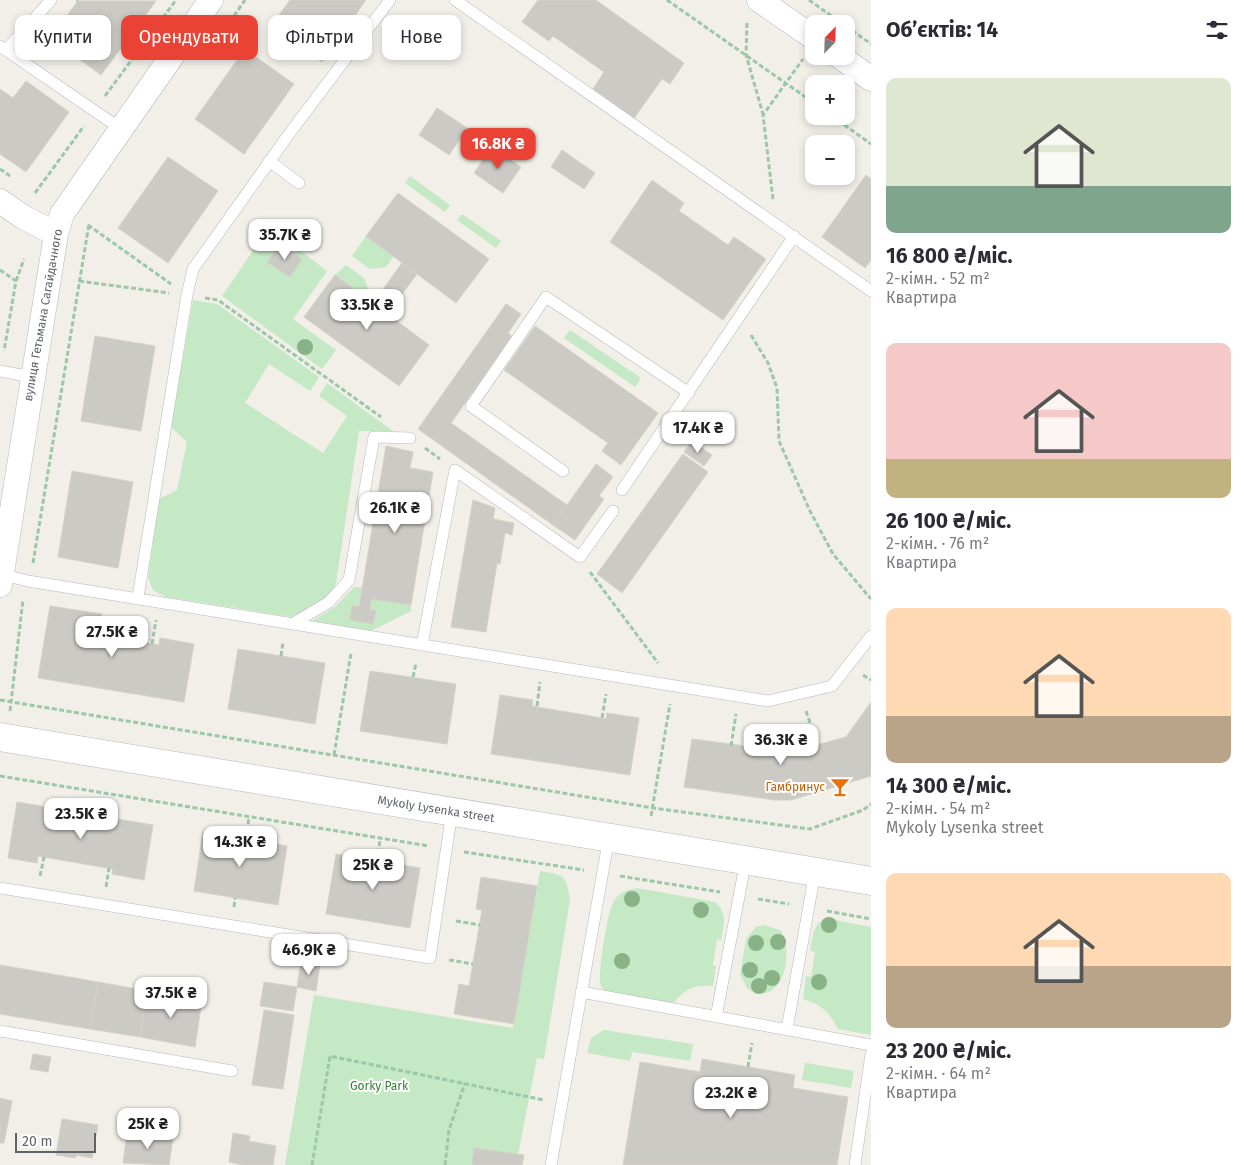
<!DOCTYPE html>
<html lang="uk">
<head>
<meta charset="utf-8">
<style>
	:root { --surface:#fff; --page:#f7f7f7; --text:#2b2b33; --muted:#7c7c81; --accent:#ea4335 }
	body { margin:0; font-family:"Fira Sans",sans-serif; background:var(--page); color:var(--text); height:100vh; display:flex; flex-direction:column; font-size:19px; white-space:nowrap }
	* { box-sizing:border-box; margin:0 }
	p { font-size:16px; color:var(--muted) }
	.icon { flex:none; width:28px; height:28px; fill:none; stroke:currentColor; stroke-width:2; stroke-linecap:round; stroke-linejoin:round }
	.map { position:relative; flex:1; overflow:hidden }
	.drawer { display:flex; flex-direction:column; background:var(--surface); width:375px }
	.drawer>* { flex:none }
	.top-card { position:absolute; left:15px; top:15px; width:475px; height:45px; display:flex; gap:10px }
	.needle { width:32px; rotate:23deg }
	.fabs { position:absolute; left:805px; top:15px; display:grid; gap:10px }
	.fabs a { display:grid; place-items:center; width:50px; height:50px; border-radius:10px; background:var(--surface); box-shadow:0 2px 8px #0003; font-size:25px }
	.scale { position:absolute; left:15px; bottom:12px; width:81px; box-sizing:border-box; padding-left:5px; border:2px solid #5f6368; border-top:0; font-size:14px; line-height:18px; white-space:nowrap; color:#5f6368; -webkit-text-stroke:4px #fff; paint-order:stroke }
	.price { position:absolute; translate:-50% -42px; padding:0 11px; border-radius:10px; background:#fff; color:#222; font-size:16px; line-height:32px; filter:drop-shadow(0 1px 2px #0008) }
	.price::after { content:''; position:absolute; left:50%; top:30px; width:15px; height:11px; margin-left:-8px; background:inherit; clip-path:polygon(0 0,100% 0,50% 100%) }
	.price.selected { background:var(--accent); color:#fff }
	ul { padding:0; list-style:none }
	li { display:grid; align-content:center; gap:10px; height:265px; padding:0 15px }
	li span { display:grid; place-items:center; height:155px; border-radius:10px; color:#555 }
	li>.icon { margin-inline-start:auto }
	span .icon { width:90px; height:90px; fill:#fffc; stroke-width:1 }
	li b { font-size:21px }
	h2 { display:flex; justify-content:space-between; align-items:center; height:60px; padding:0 15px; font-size:21px }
	.tag { padding:0 18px; border-radius:10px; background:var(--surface); box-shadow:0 2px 8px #0003; font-size:18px; line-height:45px }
	.tag.selected { background:var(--accent); color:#fff }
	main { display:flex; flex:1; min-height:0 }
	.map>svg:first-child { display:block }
	.green { fill:#c5e8c5 }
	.building { fill:#cccac5; stroke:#d6d1c6 }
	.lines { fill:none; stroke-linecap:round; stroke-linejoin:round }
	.service-casing { stroke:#b5b8bc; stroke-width:12 }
	.minor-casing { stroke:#b5b8bc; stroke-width:25 }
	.tertiary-casing { stroke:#b5b8bc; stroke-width:29 }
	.path { stroke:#9cc7a9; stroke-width:3; stroke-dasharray:5 2.5; stroke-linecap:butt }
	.service { stroke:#fff; stroke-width:11 }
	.minor { stroke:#fff; stroke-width:24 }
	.tertiary { stroke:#fff; stroke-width:28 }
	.tree { fill:#89b387 }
	.labels { text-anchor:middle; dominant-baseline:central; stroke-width:4; stroke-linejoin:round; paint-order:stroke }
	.street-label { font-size:12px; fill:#5f6368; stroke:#fff }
	.food-label { font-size:12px; fill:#c56008; stroke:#fff; text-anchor:end }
	.park-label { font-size:12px; fill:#348238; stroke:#fff }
</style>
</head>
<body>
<main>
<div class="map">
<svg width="871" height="1165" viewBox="0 0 871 1165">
	<rect width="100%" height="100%" fill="#f1efe8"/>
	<path class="green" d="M 410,176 L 450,205 L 445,212 L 405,183 Z
		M 462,214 L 501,241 L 496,248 L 457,220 Z
		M 269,227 L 327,271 L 293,319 L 336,350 L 322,369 L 222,296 Z
		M 366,236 L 394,256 L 386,267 L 370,269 L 352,256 Z
		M 346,265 L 364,278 L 373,303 L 335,275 Z
		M 193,300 L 217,304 L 319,377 L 310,391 L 269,364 L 245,403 L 323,453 L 347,416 L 319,396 L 327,383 L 393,431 L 359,431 L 336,583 L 332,593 L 324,600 L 292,617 L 166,597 L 153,590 L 148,578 L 159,499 L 177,490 L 187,442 L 171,427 Z
		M 570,330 L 641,378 L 635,387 L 564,338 Z
		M 354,587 L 362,587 L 359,607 L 352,607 L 350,620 L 373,624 L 376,611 L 370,610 L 371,599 L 411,605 L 411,611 L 371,631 L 312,621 L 335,607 Z
		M 540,871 C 565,875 566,875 570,900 L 544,1059 L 537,1058 L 516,1165 L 285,1165 L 314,995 L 513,1028 Z
		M 637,888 L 715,902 C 728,914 724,924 721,940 L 717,939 L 713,965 L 716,966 L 713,986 C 695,985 685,988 674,1003 L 605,992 C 603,988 600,986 600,981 C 599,968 607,912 614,901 C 619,892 628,890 637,888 Z
		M 829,919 L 871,927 L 871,1035 L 838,1029 C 829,1012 821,1004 803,999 L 806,976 L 811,977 L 815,952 L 810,951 L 813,934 L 818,923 Z
		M 764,925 L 780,930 C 795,948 784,1010 748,989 L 740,975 L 746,939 L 756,927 Z
		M 604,1030 L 693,1044 L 690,1061 L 632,1052 L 630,1061 L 587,1053 L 591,1038 Z
		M 805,1063 L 854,1071 L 851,1088 L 802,1080 Z"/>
	<path class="building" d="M 290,0 L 366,0 L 322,62 L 271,26 Z
		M 538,0 L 596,0 L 684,63 L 670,84 L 662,79 L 634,118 L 593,89 L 604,72 L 553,36 L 549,41 L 522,22 Z
		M 78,1 L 156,1 L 101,75 L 50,38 Z
		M 245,49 L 294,84 L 244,154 L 195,119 Z
		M 26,81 L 69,112 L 26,172 L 0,154 L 0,89 L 13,98 Z
		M 437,108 L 467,128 L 449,155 L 419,135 Z
		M 492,147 L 521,167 L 503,193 L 474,173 Z
		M 562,150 L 595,173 L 584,189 L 551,167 Z
		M 168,157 L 218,191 L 168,263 L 118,228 Z
		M 866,175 L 871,179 L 871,260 L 865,268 L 822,237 Z
		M 652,180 L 684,203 L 679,211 L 728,245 L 734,237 L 766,259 L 723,320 L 610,242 Z
		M 398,193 L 489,259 L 456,303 L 366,236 Z
		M 280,244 L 302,259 L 290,277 L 267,262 Z
		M 402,263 L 417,274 L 387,314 L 373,303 Z
		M 335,275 L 429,345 L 399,386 L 304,317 Z
		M 506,304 L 521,314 L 508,333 L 512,336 L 451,423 L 567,505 L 553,525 L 418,429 Z
		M 535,326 L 658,413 L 621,465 L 602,451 L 608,443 L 504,370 Z
		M 95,336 L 155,346 L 141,431 L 81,421 Z
		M 692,441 L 712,455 L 704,466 L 684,452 Z
		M 386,446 L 413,452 L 410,468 L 433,472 L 411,605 L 371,599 L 370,610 L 376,610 L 373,624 L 350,620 L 352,606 L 359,607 Z
		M 683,454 L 708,472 L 622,593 L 597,574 Z
		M 596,464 L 613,477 L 599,496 L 604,499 L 575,540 L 553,525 Z
		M 72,471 L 133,482 L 118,568 L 58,557 Z
		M 473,500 L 495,508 L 493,519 L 514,523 L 512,535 L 505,533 L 500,564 L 497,563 L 486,632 L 451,627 Z
		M 50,606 L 102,614 L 99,635 L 159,645 L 160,638 L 194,644 L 184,702 L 38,678 Z
		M 238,649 L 325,663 L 315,724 L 228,709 Z
		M 370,671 L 456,684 L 447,744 L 360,731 Z
		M 500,695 L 533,700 L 532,706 L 602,718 L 606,719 L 607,713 L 639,718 L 630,775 L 491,754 Z
		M 871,702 L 871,776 L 791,800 L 774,800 L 684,787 L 692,739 L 792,752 L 846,737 Z
		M 17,802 L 153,825 L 144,880 L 112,874 L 113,869 L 38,856 L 37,863 L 8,858 Z
		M 203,832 L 287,846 L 278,905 L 194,891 Z
		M 336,854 L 420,868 L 410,928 L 326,914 Z
		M 481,877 L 537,886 L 514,1024 L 454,1014 L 459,984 L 469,986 L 482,910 L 476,909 Z
		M 301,961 L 320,964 L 316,991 L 297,987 Z
		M 0,965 L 98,982 L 90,1029 L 0,1014 Z
		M 98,982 L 147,991 L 140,1037 L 90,1029 Z
		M 264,982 L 297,987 L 293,1011 L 260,1006 Z
		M 147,991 L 202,1000 L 195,1047 L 140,1037 Z
		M 264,1010 L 294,1015 L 283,1089 L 252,1085 Z
		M 33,1054 L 51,1057 L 48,1072 L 30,1069 Z
		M 702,1059 L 795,1075 L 793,1088 L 848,1097 L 837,1165 L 623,1165 L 640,1062 L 700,1072 Z
		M 0,1098 L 12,1101 L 4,1143 L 0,1143 Z
		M 62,1119 L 98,1125 L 92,1158 L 76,1155 L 76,1158 L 56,1155 Z
		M 127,1133 L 173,1138 L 169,1165 L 123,1163 Z
		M 233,1133 L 250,1136 L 249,1141 L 276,1146 L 273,1165 L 243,1165 L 229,1162 Z
		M 474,1148 L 524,1155 L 522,1165 L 472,1165 Z"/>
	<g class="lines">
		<defs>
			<path id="service" d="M 455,0 L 871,291
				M 0,46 L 121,129
				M 6,50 L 51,0
				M 269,161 L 299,183
				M 0,371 L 32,377
				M 563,471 L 471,406 L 546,297 L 689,393
				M 622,490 L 794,236
				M 0,574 L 28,581 L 768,701 L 832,686 L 871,636
				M 138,597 L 187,295 L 193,269 L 289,134 L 390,0
				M 294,623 L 329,602 L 349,580 L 374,437 L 410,438
				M 422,645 L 455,470 L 580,557 L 613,511
				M 0,888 L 430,958 L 452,812
				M 581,992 L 871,1045
				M 716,1017 L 746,860
				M 787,1029 L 815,872
				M 0,1031 L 232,1071
				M 551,1165 L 609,837
				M 855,1165 L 871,1054"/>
			<path id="minor" d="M 759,0 L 814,38
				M 839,56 L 871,79
				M 0,201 L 23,217 L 56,234
				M 0,585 L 56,234 L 62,214 L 211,0"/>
			<path id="tertiary" d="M 0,737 L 871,881"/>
		</defs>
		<use href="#service" class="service-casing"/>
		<use href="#minor" class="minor-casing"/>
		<use href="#tertiary" class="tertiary-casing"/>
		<path class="path" d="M 77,0 L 78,1
			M 667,0 L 814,103
			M 809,0 L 843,24
			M 234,16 L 245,0
			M 747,23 L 746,55 L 763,114
			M 846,26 L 871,44
			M 105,96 L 176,0
			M 832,116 L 871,144
			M 0,169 L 10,176
			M 35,193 L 84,126
			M 773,199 L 763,115 L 803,59
			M 88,225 L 171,284
			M 0,270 L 16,281 L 4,351
			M 16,281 L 24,259
			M 79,281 L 169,293
			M 205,298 L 218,300 L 381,417
			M 751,335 L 768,363 L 777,388 L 779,441 L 810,511 L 833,554 L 871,599
			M 425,448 L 440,459
			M 33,563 L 89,224
			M 590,572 L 658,663
			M 105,636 L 108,614
			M 152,644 L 156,620
			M 281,656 L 283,642
			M 863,675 L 871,680
			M 413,677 L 416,663
			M 0,700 L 653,808 L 810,829 L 863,810 L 871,804
			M 537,706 L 540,682
			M 10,711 L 23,600
			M 806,711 L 818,746
			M 602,718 L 606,694
			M 731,746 L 736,714
			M 334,755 L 351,653
			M 0,776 L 429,846
			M 651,816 L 670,704
			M 246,839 L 249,818
			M 464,852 L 584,870
			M 377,861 L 380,840
			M 40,876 L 44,857
			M 620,876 L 720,892
			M 106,887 L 109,868
			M 758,899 L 789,904
			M 234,907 L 235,898
			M 827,911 L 871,919
			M 456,921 L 480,925
			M 449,960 L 473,964
			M 748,1067 L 752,1043
			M 312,1165 L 330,1056 L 544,1100
			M 445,1165 L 449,1130 L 465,1083"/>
		<use href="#service" class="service"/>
		<use href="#minor" class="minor"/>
		<use href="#tertiary" class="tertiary"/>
	</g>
	<g class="tree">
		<circle cx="305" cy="347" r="8"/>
		<circle cx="632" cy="899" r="8"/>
		<circle cx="701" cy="910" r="8"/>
		<circle cx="829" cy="925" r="8"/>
		<circle cx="778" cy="942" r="8"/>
		<circle cx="756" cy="943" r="8"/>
		<circle cx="622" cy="961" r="8"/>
		<circle cx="750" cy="970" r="8"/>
		<circle cx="772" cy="978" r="8"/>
		<circle cx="819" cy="982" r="8"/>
		<circle cx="759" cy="986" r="8"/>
	</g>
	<defs>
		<symbol id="bar-bare" viewBox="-9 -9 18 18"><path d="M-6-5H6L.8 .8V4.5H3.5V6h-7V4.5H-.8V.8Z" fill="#e8710a" stroke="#fff" stroke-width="2.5" paint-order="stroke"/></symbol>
	</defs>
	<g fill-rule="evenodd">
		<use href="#bar-bare" x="826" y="773" width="28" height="28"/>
	</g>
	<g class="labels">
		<g class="street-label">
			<text transform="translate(43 315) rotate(-80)">вулиця Гетьмана Сагайдачного</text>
			<text transform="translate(436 809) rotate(9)">Mykoly Lysenka street</text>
		</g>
		<g class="food-label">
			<text x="825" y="787">Гамбринус</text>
		</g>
		<g class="park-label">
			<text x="379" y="1086">Gorky Park</text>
		</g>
	</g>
</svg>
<div class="fabs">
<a><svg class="needle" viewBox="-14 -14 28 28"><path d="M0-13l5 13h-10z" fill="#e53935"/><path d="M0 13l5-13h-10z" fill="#7c7c81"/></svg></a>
<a>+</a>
<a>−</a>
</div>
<div class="scale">20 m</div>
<b class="price selected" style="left:498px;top:170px">16.8K ₴</b>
<b class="price" style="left:285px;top:261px">35.7K ₴</b>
<b class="price" style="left:367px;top:331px">33.5K ₴</b>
<b class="price" style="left:698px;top:454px">17.4K ₴</b>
<b class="price" style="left:395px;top:534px">26.1K ₴</b>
<b class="price" style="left:112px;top:658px">27.5K ₴</b>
<b class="price" style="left:781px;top:766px">36.3K ₴</b>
<b class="price" style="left:81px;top:840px">23.5K ₴</b>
<b class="price" style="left:240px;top:868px">14.3K ₴</b>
<b class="price" style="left:373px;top:891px">25K ₴</b>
<b class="price" style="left:309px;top:976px">46.9K ₴</b>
<b class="price" style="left:171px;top:1019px">37.5K ₴</b>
<b class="price" style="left:731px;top:1119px">23.2K ₴</b>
<b class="price" style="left:148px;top:1150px">25K ₴</b>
<div class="top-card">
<a class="tag">Купити</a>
<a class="tag selected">Орендувати</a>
<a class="tag">Фільтри</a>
<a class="tag">Нове</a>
</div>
</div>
<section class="drawer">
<h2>Об’єктів: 14<svg class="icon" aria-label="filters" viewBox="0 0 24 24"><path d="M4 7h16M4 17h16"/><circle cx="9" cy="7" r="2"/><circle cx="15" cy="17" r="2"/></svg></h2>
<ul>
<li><span style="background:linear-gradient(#dfe7d0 70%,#7fa58c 0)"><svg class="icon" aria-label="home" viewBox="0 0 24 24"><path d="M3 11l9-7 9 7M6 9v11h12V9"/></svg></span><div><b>16 800 ₴/міс.</b><p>2-кімн. · 52 m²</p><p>Квартира</p></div></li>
<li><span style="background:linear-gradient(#f6c9c9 75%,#c2b280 0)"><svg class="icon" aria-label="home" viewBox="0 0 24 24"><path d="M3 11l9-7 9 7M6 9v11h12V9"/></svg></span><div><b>26 100 ₴/міс.</b><p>2-кімн. · 76 m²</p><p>Квартира</p></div></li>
<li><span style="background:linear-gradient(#ffd9b3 70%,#b9a48a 0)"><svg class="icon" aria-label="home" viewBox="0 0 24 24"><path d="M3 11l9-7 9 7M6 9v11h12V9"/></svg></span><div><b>14 300 ₴/міс.</b><p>2-кімн. · 54 m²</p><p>Mykoly Lysenka street</p></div></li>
<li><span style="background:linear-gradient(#ffd9b3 60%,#b9a48a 0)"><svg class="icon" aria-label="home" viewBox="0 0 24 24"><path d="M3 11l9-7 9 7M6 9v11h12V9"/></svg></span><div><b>23 200 ₴/міс.</b><p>2-кімн. · 64 m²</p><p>Квартира</p></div></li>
</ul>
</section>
</main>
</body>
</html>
